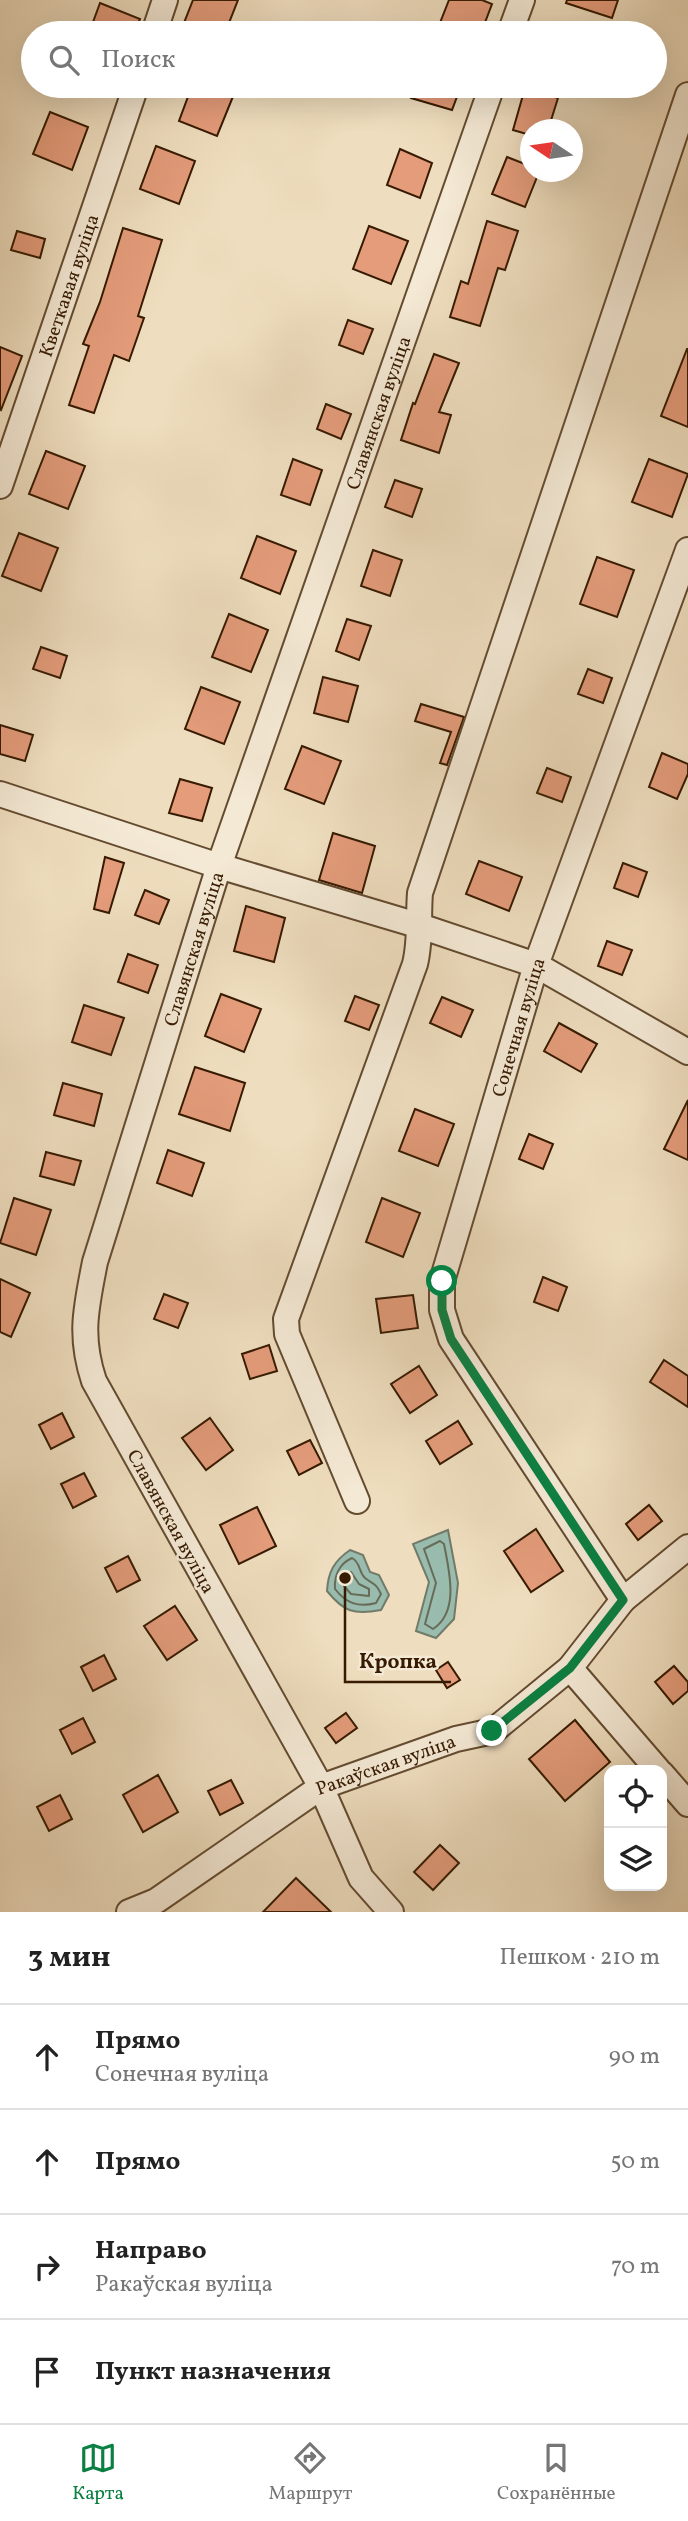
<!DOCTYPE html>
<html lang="ru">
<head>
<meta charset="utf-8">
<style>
  :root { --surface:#fff; --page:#f6f6f6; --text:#222; --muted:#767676; --line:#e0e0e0; --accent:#0b8043 }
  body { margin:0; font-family:Vollkorn,serif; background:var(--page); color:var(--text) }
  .controls { position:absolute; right:21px; bottom:21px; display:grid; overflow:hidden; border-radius:14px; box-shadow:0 7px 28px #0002 }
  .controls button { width:63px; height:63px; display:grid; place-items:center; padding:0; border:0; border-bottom:2px solid var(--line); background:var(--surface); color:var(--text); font:35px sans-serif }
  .compass { position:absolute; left:520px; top:119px; width:63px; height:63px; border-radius:50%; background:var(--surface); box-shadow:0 7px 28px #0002; rotate:283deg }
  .stop { position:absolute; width:21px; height:21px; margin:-16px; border:5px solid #0b8043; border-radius:50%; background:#fff }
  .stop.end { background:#0b8043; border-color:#fff; box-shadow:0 2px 7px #0008 }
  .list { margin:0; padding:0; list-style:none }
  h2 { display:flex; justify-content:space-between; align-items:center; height:91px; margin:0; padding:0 28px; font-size:30px }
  h2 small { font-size:23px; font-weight:400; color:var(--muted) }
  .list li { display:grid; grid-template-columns:46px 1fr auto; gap:21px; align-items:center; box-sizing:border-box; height:105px; padding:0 28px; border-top:2px solid var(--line) }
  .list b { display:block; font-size:26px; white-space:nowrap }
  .list p { margin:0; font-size:23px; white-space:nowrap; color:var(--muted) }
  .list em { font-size:23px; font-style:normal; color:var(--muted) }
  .icon { flex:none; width:38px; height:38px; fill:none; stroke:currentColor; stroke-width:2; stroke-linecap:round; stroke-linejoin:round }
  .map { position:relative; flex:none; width:688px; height:1912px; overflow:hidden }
  .search { position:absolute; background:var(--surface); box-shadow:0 7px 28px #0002; left:21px; right:21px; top:21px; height:77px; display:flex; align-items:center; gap:18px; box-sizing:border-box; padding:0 24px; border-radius:38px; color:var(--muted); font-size:26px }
  .sheet { height:511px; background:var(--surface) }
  nav { display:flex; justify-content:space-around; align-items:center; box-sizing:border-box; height:98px; border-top:2px solid var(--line); background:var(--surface); font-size:19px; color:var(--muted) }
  nav a { display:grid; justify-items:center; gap:4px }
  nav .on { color:var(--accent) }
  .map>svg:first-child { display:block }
</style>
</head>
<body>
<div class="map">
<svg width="688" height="1912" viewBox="0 0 688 1912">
  <rect width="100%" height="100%" fill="#eeddbe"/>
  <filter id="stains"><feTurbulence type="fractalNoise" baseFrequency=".00286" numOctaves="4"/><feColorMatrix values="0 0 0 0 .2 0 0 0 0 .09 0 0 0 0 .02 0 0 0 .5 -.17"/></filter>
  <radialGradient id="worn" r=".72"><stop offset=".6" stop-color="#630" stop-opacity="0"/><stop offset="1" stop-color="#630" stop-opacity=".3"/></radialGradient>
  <g fill="#99bcae" stroke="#717b69" stroke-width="2">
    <polygon points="448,1530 458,1583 454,1619 436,1638 416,1631 429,1582 413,1544"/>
    <path d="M350,1550L363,1555L370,1572L379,1575L389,1595L381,1610C354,1615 344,1612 327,1591C328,1572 334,1561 350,1550Z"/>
  </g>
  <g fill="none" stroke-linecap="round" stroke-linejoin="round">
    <g stroke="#686b58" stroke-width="2">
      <path d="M440,1541L444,1544C449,1571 460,1611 433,1629L425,1624L436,1583L424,1549Z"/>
      <path d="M352,1558C361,1563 358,1571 365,1578C374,1585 375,1582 381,1594L376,1603C358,1608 346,1603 335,1589C334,1576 339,1564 352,1558Z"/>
      <polygon points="351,1572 359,1584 369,1589 369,1596 351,1594 344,1586 344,1580"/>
    </g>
  </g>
  <g fill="#e49c7b" stroke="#361a01" stroke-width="2">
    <polygon points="193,0 238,0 225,33 195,33 182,28"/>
    <polygon points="449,0 482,0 492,4 481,33 436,33"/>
    <polygon points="567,0 618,0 612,18 566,3"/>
    <polygon points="100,3 140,19 134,33 89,33"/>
    <polygon points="192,86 214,86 234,94 217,136 179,121"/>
    <polygon points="416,86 461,86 452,110 411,98"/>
    <polygon points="525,88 558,98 548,130 530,130 530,135 513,130"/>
    <polygon points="50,112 88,127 72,170 33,154"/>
    <polygon points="156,146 195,161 179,204 140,189"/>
    <polygon points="400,149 432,163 420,198 387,185"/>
    <polygon points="507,157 530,166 530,172 539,172 525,207 492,194"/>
    <polygon points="487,221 518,231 505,270 498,268 480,326 450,317 461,281 468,284"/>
    <polygon points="369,226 408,241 391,284 353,269"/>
    <polygon points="123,228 162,240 138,316 144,318 129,361 114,355 94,413 69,405 89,346 83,344 100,302"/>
    <polygon points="17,231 45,239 40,258 11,250"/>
    <polygon points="348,320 373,329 363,354 339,345"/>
    <polygon points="0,347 22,356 1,410 0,409"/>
    <polygon points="687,349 688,349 688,427 661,416"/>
    <polygon points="434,354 459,363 439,412 451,415 439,453 401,440 413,403 415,404"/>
    <polygon points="326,404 351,414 341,439 317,429"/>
    <polygon points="46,451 85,466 68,509 29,494"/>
    <polygon points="293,459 322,470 310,505 281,495"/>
    <polygon points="649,459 688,474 672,517 632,502"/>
    <polygon points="395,480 422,489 412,517 385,507"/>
    <polygon points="19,533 58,548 41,591 2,576"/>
    <polygon points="257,536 296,551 280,594 241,578"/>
    <polygon points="373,550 402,560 390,596 361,586"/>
    <polygon points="597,557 634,570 617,617 580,604"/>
    <polygon points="229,614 268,630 251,672 212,657"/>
    <polygon points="347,619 371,626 359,660 336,651"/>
    <polygon points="41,647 67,656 60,678 33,669"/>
    <polygon points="588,669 612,678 603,703 578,694"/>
    <polygon points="323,677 358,686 348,722 314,713"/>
    <polygon points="201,687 240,702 224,744 185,729"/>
    <polygon points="421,704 464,717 447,765 440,763 451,732 415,721"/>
    <polygon points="0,725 33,735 25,761 0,754"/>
    <polygon points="302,746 341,761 324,804 285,789"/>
    <polygon points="662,753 688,764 688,774 677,799 649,787"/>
    <polygon points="547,768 571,777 562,802 537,793"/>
    <polygon points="180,779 212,788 202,821 169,813"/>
    <polygon points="333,833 375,846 362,893 319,880"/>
    <polygon points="105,857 124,863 109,913 94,909"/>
    <polygon points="479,861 522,877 509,911 466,894"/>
    <polygon points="623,863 647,872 638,897 614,888"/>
    <polygon points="145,890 169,900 159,924 135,915"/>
    <polygon points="246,906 285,918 274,962 234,951"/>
    <polygon points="607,941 632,950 622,975 598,966"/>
    <polygon points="128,954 158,965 148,993 118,982"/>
    <polygon points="221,994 261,1009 244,1052 205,1036"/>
    <polygon points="355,996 379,1005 369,1030 345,1021"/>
    <polygon points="442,997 473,1010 461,1037 430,1023"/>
    <polygon points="84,1005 124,1018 111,1055 72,1042"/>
    <polygon points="559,1023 597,1044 581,1072 544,1051"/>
    <polygon points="195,1067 245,1083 230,1131 179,1114"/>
    <polygon points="63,1083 102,1094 94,1126 54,1115"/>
    <polygon points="688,1100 688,1160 664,1149"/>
    <polygon points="415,1109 454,1124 438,1166 399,1151"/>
    <polygon points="529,1134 553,1144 543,1169 519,1159"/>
    <polygon points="168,1150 204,1163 192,1196 157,1183"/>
    <polygon points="46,1152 81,1161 74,1185 40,1176"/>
    <polygon points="14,1198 51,1210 36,1255 0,1243"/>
    <polygon points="382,1198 420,1213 403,1257 366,1242"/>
    <polygon points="543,1277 567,1287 558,1311 534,1302"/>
    <polygon points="0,1279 30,1293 11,1337 0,1332"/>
    <polygon points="164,1294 188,1303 178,1328 154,1319"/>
    <polygon points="413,1295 418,1328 381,1333 376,1299"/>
    <polygon points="269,1345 277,1371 250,1379 242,1354"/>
    <polygon points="664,1360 688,1376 688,1407 650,1382"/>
    <polygon points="419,1366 437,1395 410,1413 391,1384"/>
    <polygon points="62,1413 74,1437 51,1449 39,1425"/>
    <polygon points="210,1418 233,1450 206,1470 182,1438"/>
    <polygon points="458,1421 472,1444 440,1464 426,1441"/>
    <polygon points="310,1440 322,1463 299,1475 287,1451"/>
    <polygon points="84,1473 96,1496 73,1508 61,1484"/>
    <polygon points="649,1505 662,1521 638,1540 626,1524"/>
    <polygon points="257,1507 276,1546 239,1564 220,1525"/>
    <polygon points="536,1529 563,1571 531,1592 504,1551"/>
    <polygon points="128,1556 140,1580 117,1592 105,1568"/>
    <polygon points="175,1606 197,1640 167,1660 144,1626"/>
    <polygon points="104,1655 116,1679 93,1691 81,1667"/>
    <polygon points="448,1662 460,1680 447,1688 436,1670"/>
    <polygon points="674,1666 688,1682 688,1691 673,1704 655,1682"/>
    <polygon points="346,1713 357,1728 336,1743 325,1728"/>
    <polygon points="83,1718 95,1742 72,1754 60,1730"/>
    <polygon points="575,1720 610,1762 565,1801 529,1759"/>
    <polygon points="158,1775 178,1812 143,1832 123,1795"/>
    <polygon points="231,1780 243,1803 220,1815 208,1791"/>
    <polygon points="60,1795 72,1819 49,1831 37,1807"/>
    <polygon points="440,1845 459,1863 433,1890 414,1872"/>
    <polygon points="296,1878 331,1912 263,1912"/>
  </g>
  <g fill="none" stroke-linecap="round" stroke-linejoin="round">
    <g stroke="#644b30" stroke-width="28">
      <g id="minor">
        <polyline points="154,33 165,0"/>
        <polyline points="510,33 522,0"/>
        <path id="s1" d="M0,486L136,86"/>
        <polyline points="0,794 219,866 417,925 536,965 688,1052"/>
        <path d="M357,1501L287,1334L286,1319L415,964C421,940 418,917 420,893L688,95"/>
        <path id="s2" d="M623,1600L451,1339L442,1310V1281L536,965L688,550"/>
        <polyline points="570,1668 658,1770"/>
        <polyline points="662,1774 688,1804"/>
        <path id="s3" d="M129,1912L156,1901L321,1787L456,1739L493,1731L570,1668L623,1600L688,1547"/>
        <path id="s4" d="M391,1912L361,1878L321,1787L94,1381C79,1336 86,1308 95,1262L219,866L492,86"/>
      </g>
    </g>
    <use href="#minor" stroke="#f4e9d5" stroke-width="24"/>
  </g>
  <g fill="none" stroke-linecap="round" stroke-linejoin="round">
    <polyline stroke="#0b8043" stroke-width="9" points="442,1281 442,1310 451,1339 623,1600 570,1668 492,1731"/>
  </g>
  <g text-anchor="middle" stroke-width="5" stroke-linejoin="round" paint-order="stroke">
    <g font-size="19" fill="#361a01" stroke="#f4e9d5">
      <text dy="7" stroke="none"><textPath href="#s1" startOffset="212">Кветкавая вуліца</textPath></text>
      <text dy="7" stroke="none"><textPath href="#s4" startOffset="1626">Славянская вуліца</textPath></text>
      <text dy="7" stroke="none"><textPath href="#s4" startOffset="1059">Славянская вуліца</textPath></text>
      <text dy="7" stroke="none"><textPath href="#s2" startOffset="637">Сонечная вуліца</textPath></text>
      <text transform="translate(172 1521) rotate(61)" y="7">Славянская вуліца</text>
      <text dy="7" stroke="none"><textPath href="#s3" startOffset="298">Ракаўская вуліца</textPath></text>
    </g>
  </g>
  <path fill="none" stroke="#361a01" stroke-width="2.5" d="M345 1578L345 1682H451"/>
  <circle fill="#361a01" stroke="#f4e9d5" stroke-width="2.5" cx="345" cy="1578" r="7"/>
  <g font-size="21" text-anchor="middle" font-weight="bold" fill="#361a01" stroke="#f4e9d5" stroke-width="5" stroke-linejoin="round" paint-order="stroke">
    <text x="398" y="1668">Кропка</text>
  </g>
  <rect width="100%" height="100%" filter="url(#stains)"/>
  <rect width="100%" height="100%" fill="url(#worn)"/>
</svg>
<div class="controls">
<button><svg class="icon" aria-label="locate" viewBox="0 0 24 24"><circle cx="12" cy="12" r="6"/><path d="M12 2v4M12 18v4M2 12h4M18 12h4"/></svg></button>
<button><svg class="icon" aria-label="layers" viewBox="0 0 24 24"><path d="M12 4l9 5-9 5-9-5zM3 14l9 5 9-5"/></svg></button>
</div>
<svg class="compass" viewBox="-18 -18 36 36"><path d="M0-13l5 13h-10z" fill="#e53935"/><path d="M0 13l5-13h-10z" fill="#767676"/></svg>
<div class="stop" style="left:442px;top:1281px"></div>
<div class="stop end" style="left:492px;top:1731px"></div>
<div class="search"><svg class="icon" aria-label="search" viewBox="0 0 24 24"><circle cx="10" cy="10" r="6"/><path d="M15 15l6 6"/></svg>Поиск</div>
</div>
<section class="sheet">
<h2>3 мин<small>Пешком · 210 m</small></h2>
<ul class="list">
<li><svg class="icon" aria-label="ahead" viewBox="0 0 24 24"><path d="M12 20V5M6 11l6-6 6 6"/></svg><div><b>Прямо</b><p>Сонечная вуліца</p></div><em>90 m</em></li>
<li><svg class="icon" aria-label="ahead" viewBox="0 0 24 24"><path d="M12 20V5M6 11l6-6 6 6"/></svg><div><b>Прямо</b></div><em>50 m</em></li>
<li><svg class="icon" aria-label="right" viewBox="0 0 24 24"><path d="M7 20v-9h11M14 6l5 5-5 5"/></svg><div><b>Направо</b><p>Ракаўская вуліца</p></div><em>70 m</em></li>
<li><svg class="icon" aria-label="arrive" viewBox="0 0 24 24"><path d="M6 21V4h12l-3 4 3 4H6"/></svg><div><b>Пункт назначения</b></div></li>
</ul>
</section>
<nav>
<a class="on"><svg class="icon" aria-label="map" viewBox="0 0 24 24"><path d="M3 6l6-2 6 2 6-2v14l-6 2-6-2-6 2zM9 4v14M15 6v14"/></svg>Карта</a>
<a><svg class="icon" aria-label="directions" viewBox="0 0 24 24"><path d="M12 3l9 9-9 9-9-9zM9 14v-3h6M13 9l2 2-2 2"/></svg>Маршрут</a>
<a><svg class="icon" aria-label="saved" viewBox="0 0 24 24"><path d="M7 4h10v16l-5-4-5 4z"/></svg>Сохранённые</a>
</nav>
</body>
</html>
